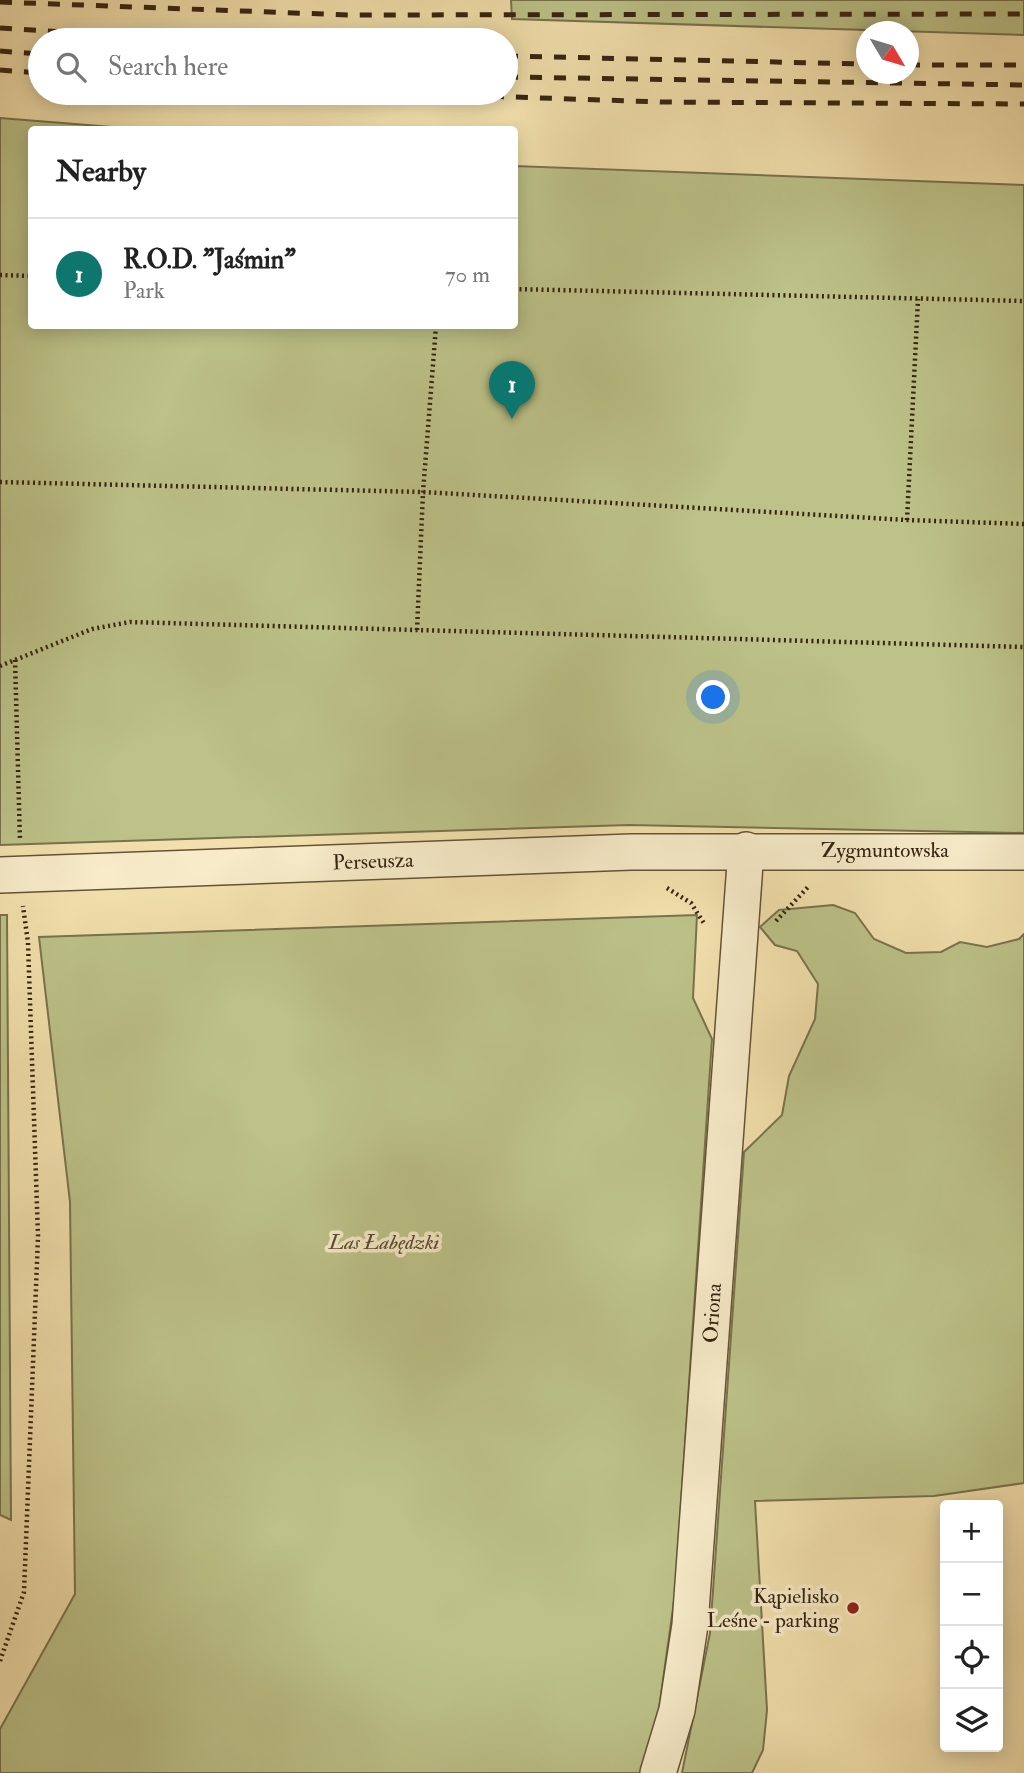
<!DOCTYPE html>
<html lang="en">
<head>
<meta charset="utf-8">
<style>
  :root { --surface:#fff; --page:#f6f6f6; --text:#222; --muted:#767676; --line:#e0e0e0; --accent:#0f766e }
  body { margin:0; font-family:"IM FELL Double Pica",serif; background:var(--page); color:var(--text) }
  .controls { position:absolute; right:21px; bottom:21px; display:grid; overflow:hidden; border-radius:7px; box-shadow:0 4px 18px #0003 }
  .controls button { width:63px; height:63px; display:grid; place-items:center; padding:0; border:0; border-bottom:2px solid var(--line); background:var(--surface); color:var(--text); font:35px sans-serif }
  .compass { position:absolute; left:856px; top:21px; width:63px; height:63px; border-radius:50%; background:var(--surface); box-shadow:0 4px 18px #0003; rotate:128deg }
  .you { position:absolute; left:714px; top:698px; width:24px; height:24px; margin:-18px; border:5px solid #fff; border-radius:50%; background:#1a73e8; box-shadow:0 0 0 10px #1a73e833 }
  .badge { display:grid; place-items:center; width:46px; height:46px; border-radius:50%; background:var(--accent); color:#fff; font-size:23px; font-weight:700 }
  .pin { position:absolute; translate:-50% -58px; filter:drop-shadow(0 2px 4px #0008) }
  .pin::after { content:''; position:absolute; top:37px; width:24px; height:21px; background:inherit; clip-path:polygon(0 0,100% 0,50% 100%) }
  .list { margin:0; padding:0; list-style:none }
  h2 { display:flex; justify-content:space-between; align-items:center; height:91px; margin:0; padding:0 28px; font-size:30px }
  h2 small { font-size:23px; font-weight:400; color:var(--muted) }
  .list li { display:grid; grid-template-columns:46px 1fr auto; gap:21px; align-items:center; box-sizing:border-box; height:112px; padding:0 28px; border-top:2px solid var(--line) }
  .list b { display:block; font-size:26px; white-space:nowrap }
  .list p { margin:0; font-size:23px; white-space:nowrap; color:var(--muted) }
  .list em { font-size:23px; font-style:normal; color:var(--muted) }
  .icon { flex:none; width:38px; height:38px; fill:none; stroke:currentColor; stroke-width:2; stroke-linecap:round; stroke-linejoin:round }
  .map { position:relative; flex:none; width:1024px; height:1773px; overflow:hidden }
  .search { position:absolute; background:var(--surface); box-shadow:0 4px 18px #0003; left:28px; top:28px; width:490px; height:77px; display:flex; align-items:center; gap:18px; box-sizing:border-box; padding:0 24px; border-radius:38px; color:var(--muted); font-size:26px }
  .panel { position:absolute; background:var(--surface); box-shadow:0 4px 18px #0003; left:28px; top:126px; width:490px; height:203px; border-radius:7px }
  .map>svg:first-child { display:block }
</style>
</head>
<body>
<div class="map">
<svg width="1024" height="1773" viewBox="0 0 1024 1773">
  <rect width="100%" height="100%" fill="#f2e0ac"/>
  <filter id="stains"><feTurbulence type="fractalNoise" baseFrequency=".00286" numOctaves="4"/><feColorMatrix values="0 0 0 0 .2 0 0 0 0 .09 0 0 0 0 .02 0 0 0 .5 -.17"/></filter>
  <radialGradient id="worn" r=".72"><stop offset=".6" stop-color="#630" stop-opacity="0"/><stop offset="1" stop-color="#630" stop-opacity=".3"/></radialGradient>
  <g fill="#bcc288" stroke="#78734c" stroke-width="2">
    <polygon points="511,0 1024,0 1024,35 512,19"/>
    <polygon points="0,118 137,129 32,130 32,326 514,326 515,166 1024,185 1024,833 629,825 0,845"/>
    <polygon points="833,905 855,913 874,939 906,953 941,952 960,942 987,947 1019,939 1024,934 1024,1483 934,1496 755,1501 767,1710 763,1750 752,1773 682,1773 710,1633 744,1152 782,1115 789,1076 815,1019 818,984 797,951 775,945 760,927 779,910"/>
    <polygon points="0,915 7,915 11,1520 0,1515"/>
    <polygon points="697,915 693,998 712,1039 675,1594 650,1773 0,1773 0,1729 75,1594 70,1202 39,937"/>
  </g>
  <g fill="none" stroke-linecap="round" stroke-linejoin="round">
    <g stroke="#645337" stroke-width="38">
      <g id="tertiary">
        <polyline points="0,875 631,852 1024,852"/>
        <polyline points="658,1773 677,1710 690,1625 746,850"/>
      </g>
    </g>
    <g stroke="#352410" stroke-width="4.5" stroke-dasharray="2 3.5" stroke-linecap="butt">
      <polyline points="0,275 32,276"/>
      <polyline points="514,289 1024,301"/>
      <polyline points="0,482 423,492 907,520 1024,524"/>
      <polyline points="907,520 918,299"/>
      <polyline points="417,630 423,492 436,326"/>
      <polyline points="15,660 20,841"/>
      <polyline points="0,666 92,629 130,622 1024,647"/>
      <polyline points="667,888 691,903 705,925"/>
      <polyline points="776,921 808,887"/>
      <polyline points="0,1661 24,1592 38,1236 28,943 23,906"/>
    </g>
    <use href="#tertiary" stroke="#f7ebc9" stroke-width="35"/>
    <g stroke="#352410" stroke-width="5" stroke-dasharray="12 12" stroke-linecap="butt">
      <polyline points="0,2 350,15 1024,14"/>
      <polyline points="0,28 192,40"/>
      <polyline points="0,51 40,54"/>
      <polyline points="506,56 866,64"/>
      <polyline points="908,65 1024,65"/>
      <polyline points="0,70 40,73"/>
      <polyline points="506,77 1024,85"/>
      <polyline points="396,93 660,102 1024,104"/>
    </g>
  </g>
  <circle fill="#8f2418" stroke="#f7ebc9" stroke-width="2.5" cx="853" cy="1608" r="7"/>
  <g text-anchor="middle" stroke-width="7" stroke-linejoin="round" paint-order="stroke">
    <g font-size="21" fill="#352410" stroke="#f7ebc9">
      <text x="885" y="857">Zygmuntowska</text>
      <text transform="translate(373 861) rotate(-2)" y="7">Perseusza</text>
      <text transform="translate(712 1313) rotate(-86)" y="7">Oriona</text>
    </g>
    <g font-size="21" font-style="italic" fill="#574c2e" stroke="#f7ebc9">
      <text x="384" y="1249">Las Łabędzki</text>
    </g>
    <g font-size="21" fill="#352410" stroke="#f7ebc9" text-anchor="end">
      <text x="839" y="1603">Kąpielisko<tspan x="839" dy="24">Leśne - parking</tspan></text>
    </g>
  </g>
  <rect width="100%" height="100%" filter="url(#stains)"/>
  <rect width="100%" height="100%" fill="url(#worn)"/>
</svg>
<div class="controls">
<button>+</button>
<button>−</button>
<button><svg class="icon" aria-label="locate" viewBox="0 0 24 24"><circle cx="12" cy="12" r="6"/><path d="M12 2v4M12 18v4M2 12h4M18 12h4"/></svg></button>
<button><svg class="icon" aria-label="layers" viewBox="0 0 24 24"><path d="M12 4l9 5-9 5-9-5zM3 14l9 5 9-5"/></svg></button>
</div>
<svg class="compass" viewBox="-18 -18 36 36"><path d="M0-13l5 13h-10z" fill="#e53935"/><path d="M0 13l5-13h-10z" fill="#767676"/></svg>
<div class="you"></div>
<div class="pin badge" style="left:512px;top:419px">1</div>
<div class="search"><svg class="icon" aria-label="search" viewBox="0 0 24 24"><circle cx="10" cy="10" r="6"/><path d="M15 15l6 6"/></svg>Search here</div>
<section class="panel">
<h2>Nearby<small></small></h2>
<ul class="list">
<li><span class="badge">1</span><div><b>R.O.D. &quot;Jaśmin&quot;</b><p>Park</p></div><em>70 m</em></li>
</ul>
</section>
</div>
</body>
</html>
